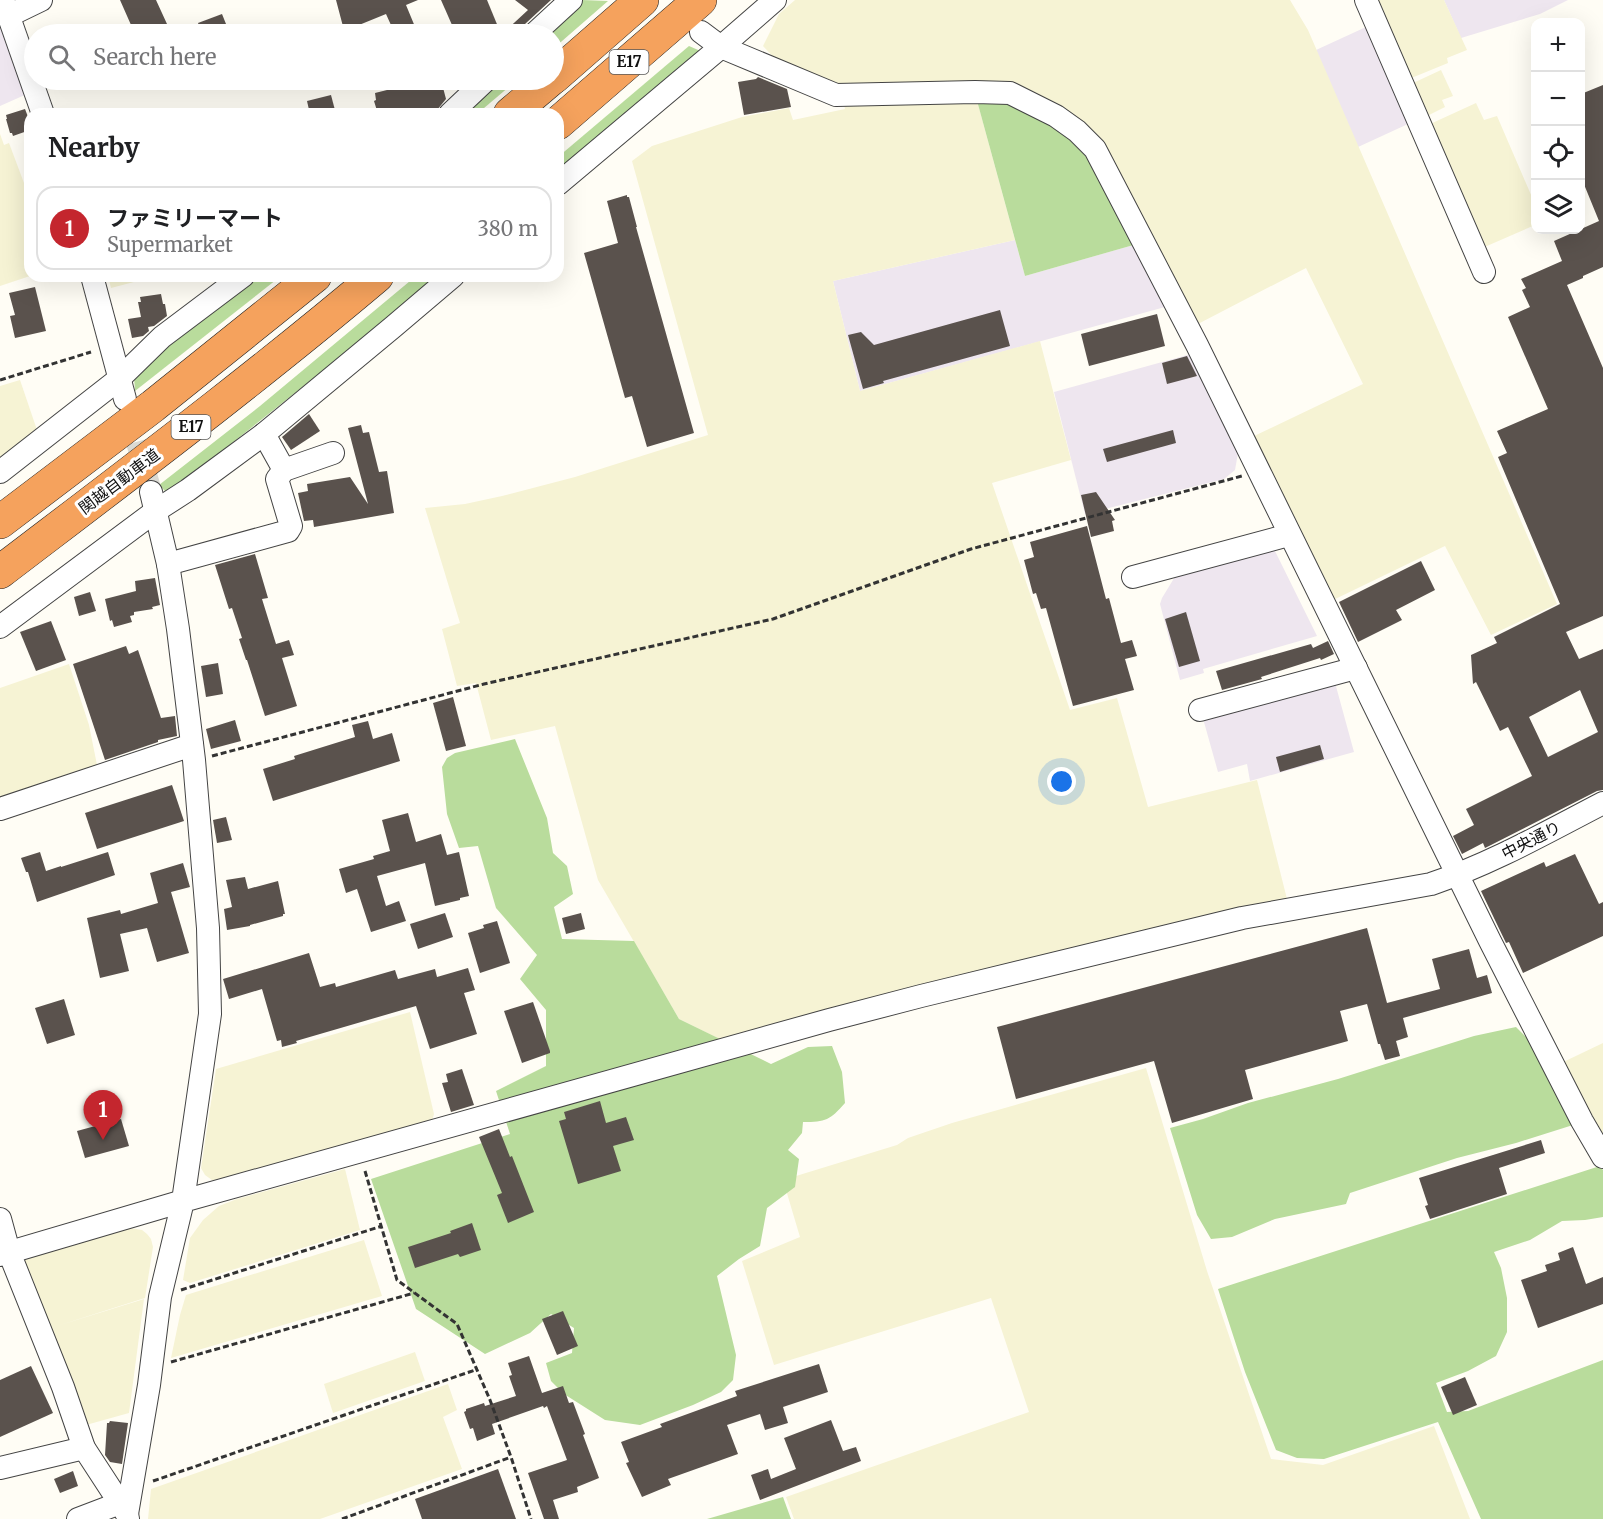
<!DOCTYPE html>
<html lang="en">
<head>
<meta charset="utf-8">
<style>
  :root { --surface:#fff; --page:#f6f6f6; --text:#202124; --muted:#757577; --line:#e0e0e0; --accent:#c4262e }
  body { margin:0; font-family:Merriweather,"Noto Sans JP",serif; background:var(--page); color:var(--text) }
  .controls { position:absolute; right:18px; top:18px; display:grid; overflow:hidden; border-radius:12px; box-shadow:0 6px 24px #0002 }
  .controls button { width:54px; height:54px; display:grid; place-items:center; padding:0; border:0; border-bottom:2px solid var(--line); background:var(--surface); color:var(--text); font:30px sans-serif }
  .you { position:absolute; left:1062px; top:782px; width:21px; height:21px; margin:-15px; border:4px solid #fff; border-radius:50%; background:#1a73e8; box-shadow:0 0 0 9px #1a73e833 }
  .badge { display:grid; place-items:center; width:39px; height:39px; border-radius:50%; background:var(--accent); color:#fff; font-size:20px; font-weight:700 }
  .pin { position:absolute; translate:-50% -50px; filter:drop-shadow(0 2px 3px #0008) }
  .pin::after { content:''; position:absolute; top:32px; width:21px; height:18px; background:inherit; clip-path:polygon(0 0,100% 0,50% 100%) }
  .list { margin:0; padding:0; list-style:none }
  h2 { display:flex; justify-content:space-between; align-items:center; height:78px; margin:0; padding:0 24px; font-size:26px }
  h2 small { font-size:20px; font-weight:400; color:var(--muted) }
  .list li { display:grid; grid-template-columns:39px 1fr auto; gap:18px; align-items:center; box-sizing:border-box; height:84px; margin:0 12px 12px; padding:0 12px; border:2px solid var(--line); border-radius:18px }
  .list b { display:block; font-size:22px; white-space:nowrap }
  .list p { margin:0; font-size:20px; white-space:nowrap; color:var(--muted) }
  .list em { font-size:20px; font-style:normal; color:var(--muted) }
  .icon { flex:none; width:33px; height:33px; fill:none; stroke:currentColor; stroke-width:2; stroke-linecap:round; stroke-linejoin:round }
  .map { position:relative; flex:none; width:1603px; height:1519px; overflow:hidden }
  .search { position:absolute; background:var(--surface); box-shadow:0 6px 24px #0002; left:24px; top:24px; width:540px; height:66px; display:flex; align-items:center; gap:15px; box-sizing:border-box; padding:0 21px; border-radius:33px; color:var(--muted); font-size:22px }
  .panel { position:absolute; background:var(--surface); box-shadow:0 6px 24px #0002; left:24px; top:108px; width:540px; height:174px; border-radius:18px }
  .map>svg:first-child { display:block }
</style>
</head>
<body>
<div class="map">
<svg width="1603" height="1519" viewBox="0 0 1603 1519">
  <rect width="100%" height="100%" fill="#fffdf5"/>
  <g fill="#eee6ef">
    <polygon points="1444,0 1568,0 1540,14 1461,38"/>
    <polygon points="0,22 27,94 0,106"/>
    <polygon points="1366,27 1408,124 1358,147 1316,50"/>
    <polygon points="1015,240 1025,276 1137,244 1165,307 860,391 833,281"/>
    <polygon points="1191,354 1238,453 1235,470 1224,479 1085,514 1054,392"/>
    <polygon points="1272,545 1317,636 1203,669 1204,673 1180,680 1160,604 1162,598 1176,575"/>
    <polygon points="1334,679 1354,752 1250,781 1247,764 1218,772 1202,715"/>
  </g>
  <g fill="#f6f3d4">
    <polygon points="795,0 1290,0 1308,30 1557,604 1491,635 1445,546 1329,602 1252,437 1363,384 1306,268 1196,325 1049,104 837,89 782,66 763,46 779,14"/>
    <polygon points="1375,0 1444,0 1467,50 1447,58 1448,63 1409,79"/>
    <polygon points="1441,70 1453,96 1442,100 1445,107 1425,117 1411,84"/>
    <polygon points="976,97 1015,240 833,281 860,391 1040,341 1071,460 992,483 1070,710 1117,698 1148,807 1257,780 1287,899 725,1042 679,1019 598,880 555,726 491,740 476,683 457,686 442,629 460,623 425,508 465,504 502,496 575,477 708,435 632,161 652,146 742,117 789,108 793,120 845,109 843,99"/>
    <polygon points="1476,103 1484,120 1497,116 1535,204 1535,225 1480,249 1428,125"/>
    <polygon points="0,134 4,145 9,143 24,183 30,181 30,276 0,286"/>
    <polygon points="108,276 153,276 153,277 111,288"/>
    <polygon points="20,380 37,430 0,458 0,386"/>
    <polygon points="69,664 89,725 98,770 0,803 0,688"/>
    <polygon points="410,1012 434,1114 432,1121 229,1179 212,1180 205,1175 201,1168 216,1069"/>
    <polygon points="1603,1043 1603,1147 1557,1065"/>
    <polygon points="1146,1068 1207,1271 1271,1459 1323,1465 1434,1426 1470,1519 794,1519 786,1497 1029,1412 991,1298 774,1365 742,1261 800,1237 783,1180 897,1145 908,1138 952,1123"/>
    <polygon points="345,1169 360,1230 190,1283 183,1280 190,1238 203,1220 219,1206 237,1199"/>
    <polygon points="130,1228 142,1230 147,1234 151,1239 153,1247 145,1298 57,1326 144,1299 129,1413 86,1425 20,1263 28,1256"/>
    <polygon points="364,1240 382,1296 171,1358 180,1315 186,1295"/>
    <polygon points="415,1352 425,1381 333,1413 324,1384"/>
    <polygon points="448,1384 457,1410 443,1417 462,1469 320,1519 148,1519 151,1489"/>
  </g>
  <g fill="#b9dc9c">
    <polygon points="582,0 608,1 554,48 554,34 545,34"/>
    <polygon points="689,46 705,53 558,175 558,157"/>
    <polygon points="497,80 517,80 477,114 459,114"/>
    <polygon points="976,97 1012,102 1057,124 1092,160 1137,244 1025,276"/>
    <polygon points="254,276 281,276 135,391 134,376 143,364"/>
    <polygon points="416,276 439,276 393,315 168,494 159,485 260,406"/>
    <path d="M515,739L547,818L553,853L567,866L573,894L554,907L562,939L634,941L679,1019L771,1064L808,1047L832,1046L842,1072L845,1103C830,1120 826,1122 803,1122L802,1133L788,1150L799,1159L795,1187L767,1208L760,1246L739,1259L717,1276L736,1355L733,1380L721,1392L693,1405L640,1425L605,1420L564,1394L551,1381L546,1363L572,1353L574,1328L551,1314L530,1333L485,1354L416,1309L371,1179L510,1134L496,1091L546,1066V1010L520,979L537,955L496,908L478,846L459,848L447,814L442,767L447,758L455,753Z"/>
    <polygon points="1516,1027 1535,1046 1573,1125 1516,1143 1457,1158 1350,1193 1346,1204 1275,1219 1232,1237 1211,1239 1197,1215 1170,1128 1203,1119 1248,1103 1338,1079 1474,1036"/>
    <polygon points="1600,1166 1603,1170 1603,1217 1585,1220 1562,1221 1530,1240 1494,1252 1501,1268 1507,1298 1507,1332 1496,1356 1468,1371 1436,1383 1447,1412 1468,1411 1603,1360 1603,1519 1481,1519 1438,1422 1324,1459 1297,1458 1276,1450 1245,1372 1218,1289"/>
    <polygon points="783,1497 791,1519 707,1519"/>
  </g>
  <g fill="#5a524d" fill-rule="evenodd">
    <polygon points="120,0 156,0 167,24 156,29 158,34 135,34"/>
    <polygon points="336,0 418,0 406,5 418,34 395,34 386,14 359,25 363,34 345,34"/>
    <polygon points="441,0 487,0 501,34 456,34"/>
    <polygon points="515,0 551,0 525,24 521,29 521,34 502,34 528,10"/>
    <polygon points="222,14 230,34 202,34 198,23"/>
    <polygon points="758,77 787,89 791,107 744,115 738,82 756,79"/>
    <polygon points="408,80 441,80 446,99 437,110 434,111 435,114 378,114 374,101 376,100 375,93 387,90 386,85"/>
    <path d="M1603,85V267L1583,276V278L1567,285L1603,368V616L1566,632L1579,659L1603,649V790L1597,791L1491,845L1485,848L1483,843L1462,854L1453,836L1474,825L1466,809L1532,776L1508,727L1500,731L1476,682L1473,684L1471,655L1497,643L1494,637L1560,604L1498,457L1507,453L1497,431L1548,409L1508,317L1530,307L1522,290L1526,288L1521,279L1562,261L1554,241L1599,221L1581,177V94ZM1580,690L1598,732L1548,757L1529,717Z"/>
    <polygon points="331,95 336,114 310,114 307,101"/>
    <polygon points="25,109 30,122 30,130 13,136 12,133 10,133 6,119 7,119 6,115"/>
    <polygon points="627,195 627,197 629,197 637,227 636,227 694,433 647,447 632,396 625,398 584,253 618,243 607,201"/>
    <polygon points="35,287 46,331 15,338 10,316 15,315 9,293"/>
    <polygon points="161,294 163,304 165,304 167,316 154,326 148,327 149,331 143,336 132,338 128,319 141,317 138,302 141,302 140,297"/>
    <polygon points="1000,310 1010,346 883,381 884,383 863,389 848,335 861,332 874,345"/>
    <polygon points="1157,314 1165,346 1089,366 1081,334"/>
    <polygon points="1187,356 1197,376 1167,384 1162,363"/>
    <polygon points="309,414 320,431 291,450 282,437"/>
    <polygon points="361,425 363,433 369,432 379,472 387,471 394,513 314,527 313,520 304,521 298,493 308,491 307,484 350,477 368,504 348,428"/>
    <polygon points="1173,430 1176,443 1107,462 1103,449"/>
    <polygon points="1096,492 1115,520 1112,521 1114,531 1091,537 1081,495"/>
    <polygon points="1087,526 1106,599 1109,598 1121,643 1132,640 1137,656 1125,659 1134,690 1073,706 1046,608 1041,609 1036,593 1033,594 1024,560 1034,557 1030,542"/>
    <polygon points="255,554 268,598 262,599 276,644 289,640 294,655 282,658 297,706 265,716 247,660 246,660 239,639 242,638 232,608 229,609 215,565"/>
    <polygon points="1421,561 1435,590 1396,610 1402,620 1358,642 1339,602"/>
    <polygon points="155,578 160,605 152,607 153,609 134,612 134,615 130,616 132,622 114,627 112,620 110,621 105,599 136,591 135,581"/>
    <polygon points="90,592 96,611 79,616 74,597"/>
    <polygon points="1186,612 1200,661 1179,667 1165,619"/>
    <polygon points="51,621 66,660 36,671 20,632"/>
    <polygon points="1328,641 1334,654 1321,660 1320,658 1261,677 1262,679 1222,690 1216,671 1311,644 1313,648"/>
    <polygon points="126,646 129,654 138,650 161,718 175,716 177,736 158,740 158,742 105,760 73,664"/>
    <polygon points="218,663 223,694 206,697 201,666"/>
    <polygon points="453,697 466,746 446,751 433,703"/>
    <polygon points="235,720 241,741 211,749 206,729"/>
    <polygon points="368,721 373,739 392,733 400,761 273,801 263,769 295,759 294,756 355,737 352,725"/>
    <polygon points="1320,745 1324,759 1280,772 1276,757"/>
    <polygon points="172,785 184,821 97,849 85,813"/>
    <polygon points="408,813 416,842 441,834 447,855 459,852 469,896 460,898 460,900 435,906 425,863 377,876 386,906 399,901 406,921 371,932 357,889 346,893 339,869 374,859 373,856 390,851 382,820"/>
    <polygon points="226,817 232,840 217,843 213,820"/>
    <polygon points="40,852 46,871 61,866 61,867 108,852 115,875 37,902 28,872 26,872 21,858"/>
    <polygon points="1575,854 1599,904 1603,902 1603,936 1523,973 1509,942 1506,943 1481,891 1544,862 1546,867"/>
    <polygon points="183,863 190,887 171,892 189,953 157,962 147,928 120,934 129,971 100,978 87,918 120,910 121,914 158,903 150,873"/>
    <polygon points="245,877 248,889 278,881 285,914 283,914 283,916 250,925 250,926 227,930 224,909 232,907 226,880"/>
    <polygon points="445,913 453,937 418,949 410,924"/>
    <polygon points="581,913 585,929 566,934 562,918"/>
    <polygon points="497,921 510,963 480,973 468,933 484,928 483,925"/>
    <polygon points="1367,928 1387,1003 1440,989 1432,959 1469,949 1477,978 1487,975 1492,993 1403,1018 1408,1037 1396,1041 1400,1056 1385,1060 1380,1044 1378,1044 1367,1004 1340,1011 1348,1041 1245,1070 1253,1099 1172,1123 1154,1061 1016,1099 997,1027"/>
    <polygon points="309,953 320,987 335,983 336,987 395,970 398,979 435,969 437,977 468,968 475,990 464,993 477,1034 430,1049 416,1006 296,1041 297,1043 282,1047 281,1040 277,1041 262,989 229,999 223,979"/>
    <polygon points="64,999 75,1035 47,1044 35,1008"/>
    <polygon points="533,1002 550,1051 550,1053 522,1063 504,1011"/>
    <polygon points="462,1069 474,1105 451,1112 442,1083 448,1082 446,1074"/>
    <polygon points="600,1101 606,1123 626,1117 634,1140 613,1146 621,1171 578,1184 559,1121 566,1119 564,1112"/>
    <polygon points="121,1119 129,1146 85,1158 77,1131"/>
    <polygon points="499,1129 510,1157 512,1156 534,1212 508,1223 497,1195 502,1193 479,1137"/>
    <polygon points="1541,1140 1545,1153 1499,1168 1507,1194 1430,1219 1425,1206 1428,1205 1419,1178"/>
    <polygon points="472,1223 481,1250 460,1257 458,1254 415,1268 408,1247 451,1233 450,1231"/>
    <polygon points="1573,1247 1586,1284 1603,1277 1603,1304 1538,1328 1521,1280 1547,1271 1545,1265 1560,1260 1558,1253"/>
    <polygon points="563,1311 578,1346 557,1355 542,1319"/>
    <polygon points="529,1356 542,1393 563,1386 569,1403 573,1402 585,1434 583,1435 599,1478 577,1487 578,1492 553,1500 559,1519 544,1519 528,1473 567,1460 547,1406 544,1408 543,1406 492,1424 495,1434 477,1441 473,1428 470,1429 464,1412 466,1411 466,1409 484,1403 485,1406 516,1396 509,1376 512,1375 508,1363"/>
    <polygon points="819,1364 828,1392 783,1407 788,1423 765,1430 760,1414 727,1425 738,1454 668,1479 671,1485 642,1497 626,1463 629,1462 621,1442 662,1427 660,1424 737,1396 735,1391"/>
    <polygon points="31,1366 53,1413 0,1437 0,1380"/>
    <polygon points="1465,1377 1477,1405 1453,1415 1441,1387"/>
    <polygon points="831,1420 843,1451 856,1447 861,1461 760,1500 751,1475 768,1469 771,1479 796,1469 784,1438"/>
    <polygon points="110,1421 128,1423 122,1464 110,1462 105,1455 107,1423 109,1423"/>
    <polygon points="498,1469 516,1519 422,1519 415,1499"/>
    <polygon points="73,1471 78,1486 60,1493 54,1479"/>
  </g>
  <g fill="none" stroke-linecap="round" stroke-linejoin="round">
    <polyline stroke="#dbdad3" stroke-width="22" stroke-dasharray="22 11" stroke-linecap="butt" points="128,410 151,492"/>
    <g stroke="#444" stroke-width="24">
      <g id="minor">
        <polyline points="3,0 43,114"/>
        <polyline points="1366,0 1484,272"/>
        <polyline points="8,16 41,0"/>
        <polyline points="701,32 721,47 836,95 975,92 1010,93 1056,116 1077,131 1095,149 1197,345 1490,941 1582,1121 1603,1157"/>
        <polyline points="534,34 571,0"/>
        <polyline points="450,114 486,80"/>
        <polyline points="558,184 721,47 775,0"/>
        <polyline points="92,276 125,399"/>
        <polyline points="264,434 284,470"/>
        <polyline points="0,472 119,379 162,337 243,276"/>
        <polyline points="168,564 288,531 291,526 277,479 284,470 333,453"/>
        <polyline points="1133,577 1289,535"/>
        <polyline points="0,627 157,510 188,490 264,434 393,327 453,276"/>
        <polyline points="1200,710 1356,668"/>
        <polyline points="0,809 192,745"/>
        <polyline points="0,1219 9,1252 63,1387 84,1448 127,1514 128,1519"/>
        <polyline points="0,1255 183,1201 210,1014 208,928 194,760 178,629 168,564 151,492"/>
        <polyline points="0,1468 84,1448"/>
        <path d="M127,1514L149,1385L160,1297L183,1201L829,1020L921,996L1242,918L1431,884C1491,864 1547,832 1603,803"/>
        <polyline points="78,1519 120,1503"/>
      </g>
    </g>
    <g stroke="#222" stroke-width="34">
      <g id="highway">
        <polyline points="554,77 642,0"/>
        <polyline points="510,114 550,80"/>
        <polyline points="558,123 700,0"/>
        <polyline points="0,522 153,406 315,276"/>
        <path d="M0,572C127,475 255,379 377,276"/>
      </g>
    </g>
    <g stroke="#333" stroke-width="3" stroke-dasharray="6 3" stroke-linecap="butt">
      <polyline points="0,380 91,352"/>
      <polyline points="212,756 484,684 773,619 971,549 1242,476"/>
      <polyline points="365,1171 397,1280 457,1324 490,1400 511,1457 531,1519"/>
      <polyline points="181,1290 382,1226"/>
      <polyline points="171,1362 414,1293"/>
      <polyline points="153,1481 478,1369"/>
      <polyline points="342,1519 511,1457"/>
    </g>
    <use href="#minor" stroke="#fff" stroke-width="22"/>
    <use href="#highway" stroke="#f5a25d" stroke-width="33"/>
  </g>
  <g text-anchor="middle" stroke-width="6" stroke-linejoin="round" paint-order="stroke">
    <g fill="#fff" stroke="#585858" stroke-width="1.5">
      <rect x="609.5" y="50" width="39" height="24" rx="4.5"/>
      <rect x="171.5" y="415" width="39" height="24" rx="4.5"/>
    </g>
    <g font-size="15" font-weight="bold" fill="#111">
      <text x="629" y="67">E17</text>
      <text x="191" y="432">E17</text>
    </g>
    <g font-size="16" fill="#111" stroke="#fff">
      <text transform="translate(119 481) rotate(-37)" y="6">関越自動車道</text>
      <text transform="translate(1531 840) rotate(-27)" y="6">中央通り</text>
    </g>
  </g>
</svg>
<div class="controls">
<button>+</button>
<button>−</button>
<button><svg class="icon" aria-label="locate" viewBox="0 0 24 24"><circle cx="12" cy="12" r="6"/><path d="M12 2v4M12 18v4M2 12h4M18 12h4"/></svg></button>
<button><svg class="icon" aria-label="layers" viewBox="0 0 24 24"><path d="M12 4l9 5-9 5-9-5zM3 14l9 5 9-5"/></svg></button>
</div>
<div class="you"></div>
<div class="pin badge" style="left:103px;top:1140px">1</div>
<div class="search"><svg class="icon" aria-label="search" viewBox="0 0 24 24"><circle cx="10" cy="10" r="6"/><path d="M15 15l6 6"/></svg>Search here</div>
<section class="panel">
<h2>Nearby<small></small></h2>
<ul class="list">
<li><span class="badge">1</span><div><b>ファミリーマート</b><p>Supermarket</p></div><em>380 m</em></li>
</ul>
</section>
</div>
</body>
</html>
